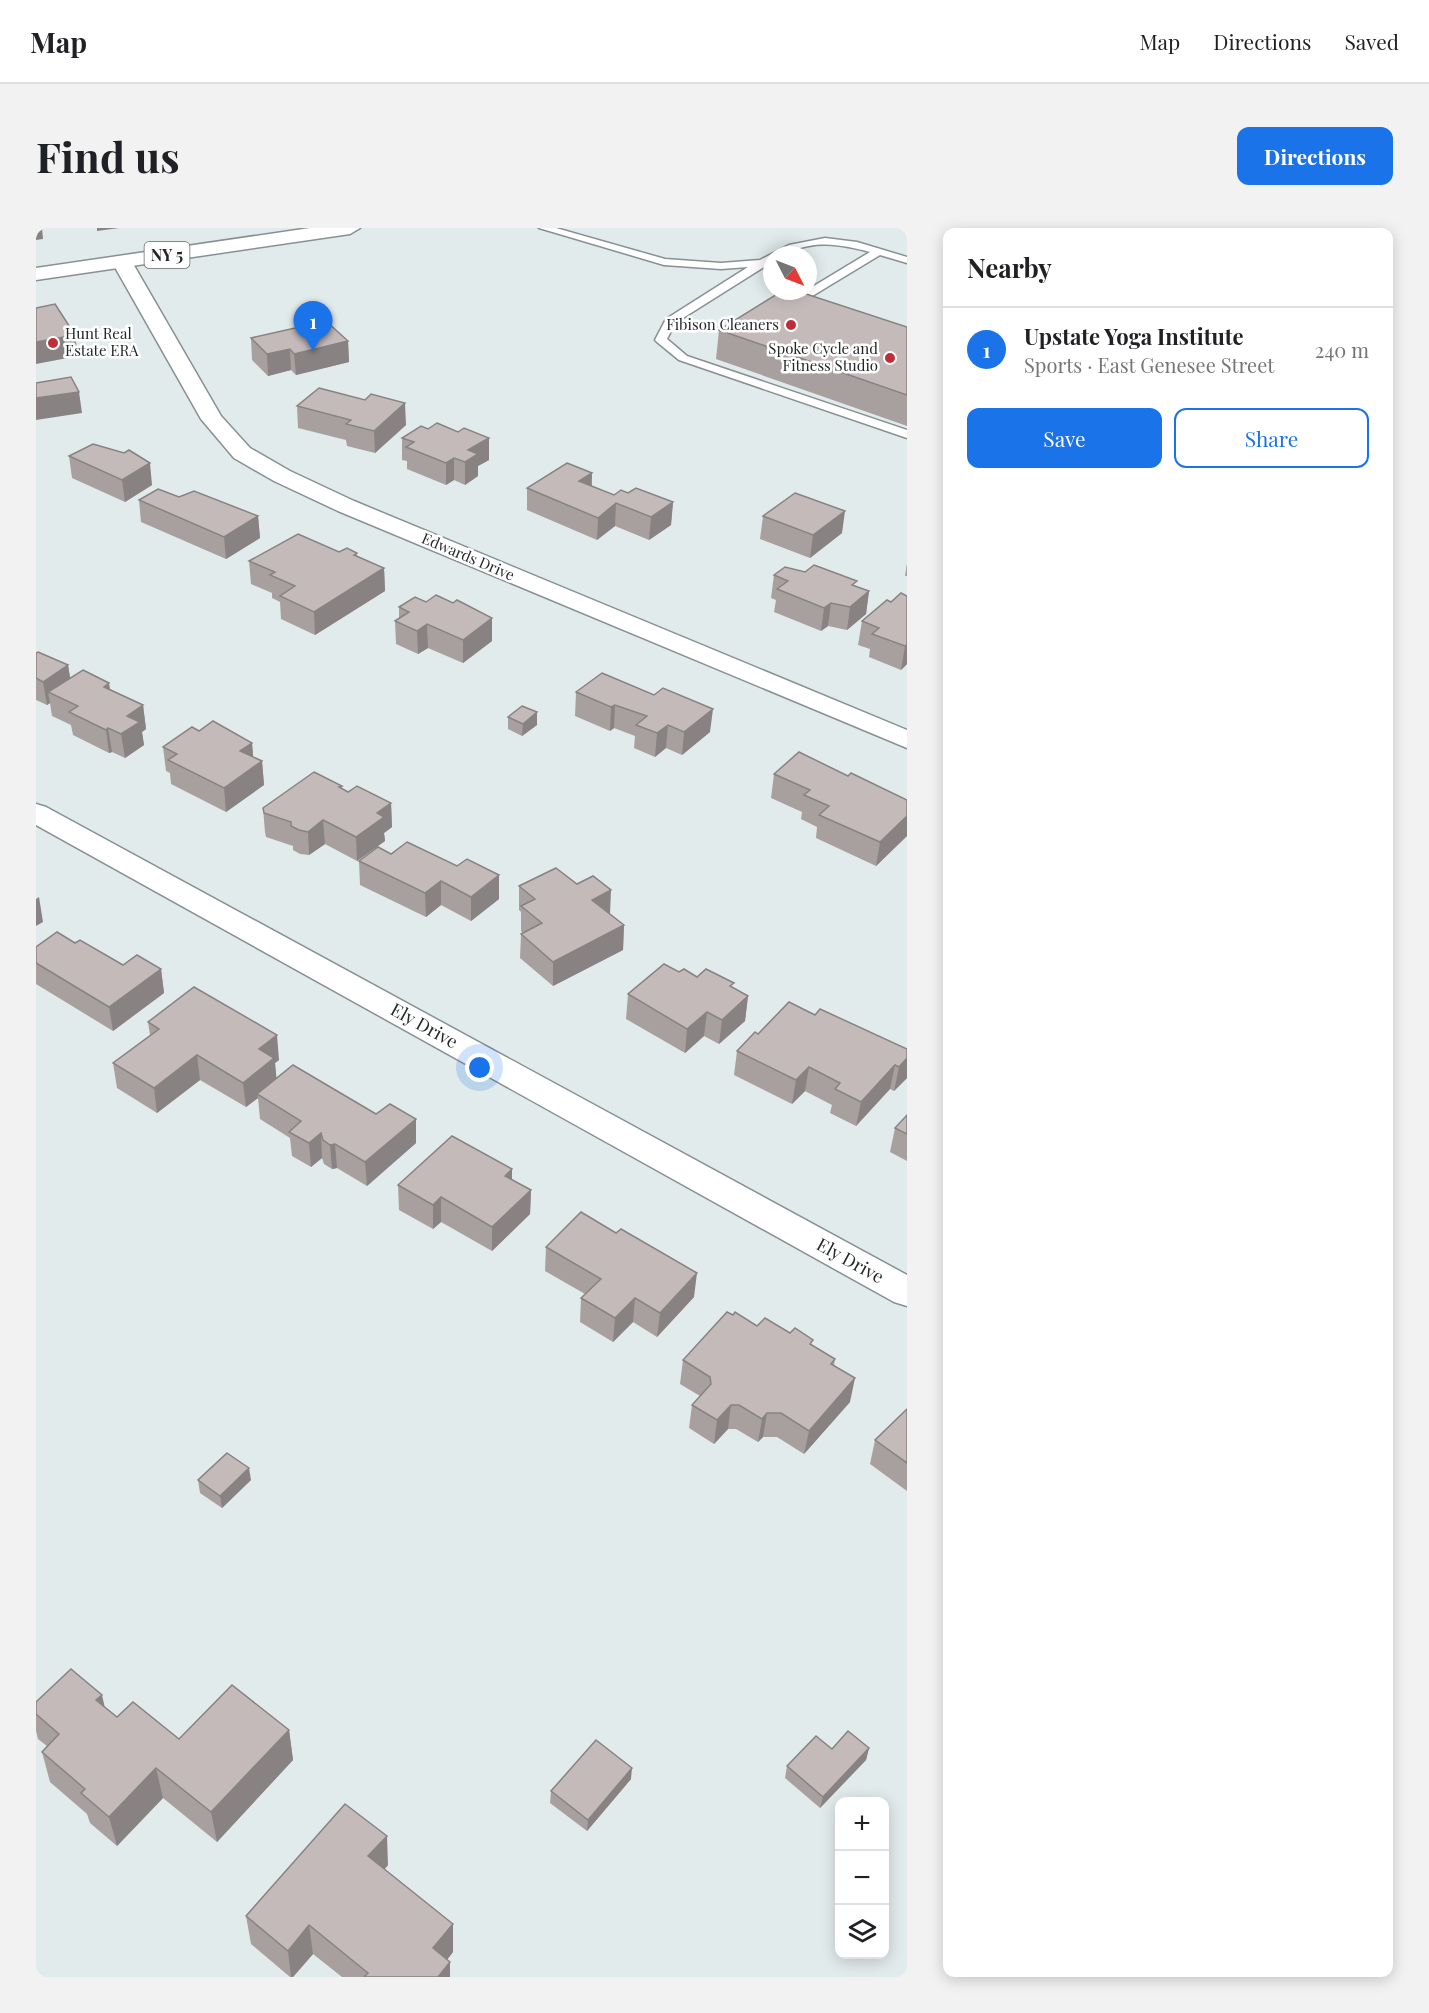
<!DOCTYPE html>
<html lang="en">
<head>
<meta charset="utf-8">
<style>
  :root { --surface:#fff; --page:#f2f2f2; --text:#202124; --muted:#757577; --line:#e0e0e0; --accent:#1a73e8 }
  body { margin:0; font-family:"Playfair Display",serif; background:var(--page); color:var(--text) }
  .controls { position:absolute; right:18px; bottom:18px; display:grid; overflow:hidden; border-radius:12px; box-shadow:0 3px 15px #0003 }
  .controls button { width:54px; height:54px; display:grid; place-items:center; padding:0; border:0; border-bottom:2px solid var(--line); background:var(--surface); color:var(--text); font:30px sans-serif }
  .compass { position:absolute; left:727px; top:18px; width:54px; height:54px; border-radius:50%; background:var(--surface); box-shadow:0 3px 15px #0003; rotate:132deg }
  .you { position:absolute; left:444px; top:840px; width:21px; height:21px; margin:-15px; border:4px solid #fff; border-radius:50%; background:#1a73e8; box-shadow:0 0 0 9px #1a73e833 }
  .badge { display:grid; place-items:center; width:39px; height:39px; border-radius:50%; background:var(--accent); color:#fff; font-size:20px; font-weight:700 }
  .pin { position:absolute; translate:-50% -50px; filter:drop-shadow(0 2px 3px #0008) }
  .pin::after { content:''; position:absolute; top:32px; width:21px; height:18px; background:inherit; clip-path:polygon(0 0,100% 0,50% 100%) }
  .list { margin:0; padding:0; list-style:none }
  h2 { display:flex; justify-content:space-between; align-items:center; height:78px; margin:0; padding:0 24px; font-size:26px }
  h2 small { font-size:20px; font-weight:400; color:var(--muted) }
  .list li { display:grid; grid-template-columns:39px 1fr auto; gap:18px; align-items:center; box-sizing:border-box; height:84px; padding:0 24px; border-top:2px solid var(--line) }
  .list b { display:block; font-size:22px; white-space:nowrap }
  .list p { margin:0; font-size:20px; white-space:nowrap; color:var(--muted) }
  .list em { font-size:20px; font-style:normal; color:var(--muted) }
  .actions { display:flex; gap:12px; padding:18px 24px }
  .actions a { flex:1; padding:14px 0; border:2px solid var(--accent); border-radius:12px; text-align:center; font-size:21px; color:var(--accent) }
  .actions .main { background:var(--accent); color:#fff }
  .icon { flex:none; width:33px; height:33px; fill:none; stroke:currentColor; stroke-width:2; stroke-linecap:round; stroke-linejoin:round }
  .map { position:relative; flex:none; width:871px; height:1749px; overflow:hidden; border-radius:12px }
  header { display:flex; align-items:center; gap:36px; box-sizing:border-box; height:84px; padding:0 30px; background:var(--surface); border-bottom:2px solid var(--line) }
  header strong { font-size:28px }
  nav { display:flex; gap:33px; margin-inline-start:auto; font-size:21px }
  .intro { display:flex; align-items:center; justify-content:space-between; box-sizing:border-box; height:144px; padding:0 36px }
  h1 { margin:0; font-size:42px }
  .button { padding:15px 27px; border-radius:12px; background:var(--accent); color:#fff; font-size:21px; font-weight:700 }
  main { display:flex; gap:36px; padding:0 36px }
  aside { flex:1; background:var(--surface); border-radius:12px; box-shadow:0 3px 15px #0003 }
  .map>svg:first-child { display:block }
</style>
</head>
<body>
<header>
<strong>Map</strong>
<nav><a>Map</a><a>Directions</a><a>Saved</a></nav>
</header>
<div class="intro"><h1>Find us</h1><a class="button">Directions</a></div>
<main>
<div class="map">
<svg width="871" height="1749" viewBox="0 0 871 1749">
  <rect width="100%" height="100%" fill="#e2ebec"/>
  <g fill="none" stroke-linecap="round" stroke-linejoin="round">
    <g stroke="#889092" stroke-width="3">
      <path id="service" d="M503,0H520L629,31L685,35L724,32L753,17L789,10L821,14L871,29V35L844,27L768,73L774,80L768,83L758,80V70L834,24C814,19 793,14 773,18C759,20 750,27 736,27V34L639,95L631,111L651,128L871,202V210L643,132L621,114L619,112L630,91L712,39L685,41L628,37Z"/>
    </g>
    <g stroke="#889092" stroke-width="3">
      <g id="minor">
        <polygon points="86,28 93,30 96,34 185,188 214,220 254,243 318,273 871,502 871,520 302,283 238,253 198,230 165,191 76,34 79,30"/>
        <polygon points="0,576 10,579 871,1047 871,1078 858,1074 0,597"/>
      </g>
    </g>
    <g stroke="#889092" stroke-width="3">
      <polygon id="trunk" points="274,0 324,0 314,6 0,52 0,40"/>
    </g>
    <use href="#service" fill="#fff" fill-rule="evenodd"/>
    <use href="#minor" fill="#fff" fill-rule="evenodd"/>
    <use href="#trunk" fill="#fff" fill-rule="evenodd"/>
  </g>
  <g fill="#a8a09f">
    <polygon points="871,99 871,198 680,131 683,102"/>
    <polygon points="215,110 312,113 313,134 260,147 255,142 232,148 216,132"/>
    <polygon points="261,178 370,197 339,225 311,218 310,212 262,200"/>
    <polygon points="392,201 422,204 453,210 453,232 442,238 442,248 429,257 418,252 410,257 371,241 371,233 366,232 366,210"/>
    <polygon points="33,228 116,257 89,274 36,250"/>
    <polygon points="556,245 556,258 578,267 592,265 637,274 635,297 613,312 579,298 561,312 491,282 491,260"/>
    <polygon points="103,272 222,288 224,310 190,331 105,294"/>
    <polygon points="727,288 806,305 774,330 724,311"/>
    <polygon points="303,324 321,325 321,328 348,340 349,363 279,407 245,391 244,374 236,370 236,365 215,356 213,333"/>
    <polygon points="871,335 871,348 869,348"/>
    <polygon points="738,347 820,358 833,363 830,386 811,402 792,398 785,403 738,384 740,372 735,370"/>
    <polygon points="871,368 871,436 865,442 833,429 834,421 822,417 826,393 855,374"/>
    <polygon points="363,379 456,413 427,435 392,420 382,426 360,416 359,393 363,390"/>
    <polygon points="0,425 32,437 34,450 74,461 107,477 110,501 106,504 108,517 89,530 76,524 73,525 37,507 35,497 16,488 14,475 11,477 0,472"/>
    <polygon points="540,464 674,504 646,527 630,520 619,529 598,520 599,508 578,500 574,503 539,488"/>
    <polygon points="501,484 501,497 486,508 472,501 472,489"/>
    <polygon points="163,503 216,515 217,529 226,533 228,557 190,584 135,556 134,545 130,543 127,519"/>
    <polygon points="738,546 812,548 871,572 871,608 840,638 780,610 781,599 765,591 766,584 735,570"/>
    <polygon points="306,558 306,561 312,564 355,575 356,599 348,605 349,613 321,633 289,616 273,627 264,626 257,622 257,618 230,609 229,604 227,580"/>
    <polygon points="355,626 421,638 463,647 463,671 435,693 405,677 390,689 324,657 323,633"/>
    <polygon points="483,658 574,686 588,697 587,722 517,758 484,730 485,706 487,705 485,703 485,684 483,682"/>
    <polygon points="39,715 87,737 125,741 128,765 77,803 0,756 0,719"/>
    <polygon points="661,749 698,760 712,768 709,793 683,816 668,808 649,825 590,791 592,766"/>
    <polygon points="779,787 871,821 871,850 858,863 854,861 820,898 794,885 796,877 769,863 756,876 698,847 701,823 722,806"/>
    <polygon points="112,794 243,832 239,835 240,851 380,915 331,958 301,940 296,941 288,936 286,930 275,939 256,928 254,910 224,891 222,870 210,879 164,852 121,885 81,860 77,835 114,807"/>
    <polygon points="871,887 871,933 854,924 859,900"/>
    <polygon points="476,941 476,951 495,962 494,986 456,1023 405,994 397,1001 363,982 362,957"/>
    <polygon points="510,1019 658,1069 621,1109 597,1094 577,1114 544,1094 545,1070 549,1066 509,1043"/>
    <polygon points="697,1087 721,1098 776,1117 799,1131 798,1138 814,1174 768,1226 741,1209 727,1209 722,1214 700,1201 692,1201 678,1216 653,1200 656,1177 664,1168 644,1156 647,1132"/>
    <polygon points="871,1181 871,1263 834,1236 839,1212"/>
    <polygon points="162,1252 215,1252 186,1280 164,1265"/>
    <polygon points="0,1474 69,1479 81,1489 143,1511 253,1502 257,1532 181,1614 127,1570 81,1618 54,1595 51,1586 14,1554 6,1524 11,1518 2,1511 0,1503"/>
    <polygon points="833,1520 830,1532 784,1580 749,1550 751,1538 796,1521"/>
    <polygon points="595,1551 551,1603 514,1575 515,1563"/>
    <polygon points="352,1637 349,1641 417,1724 411,1732 414,1749 306,1749 277,1726 257,1749 254,1749 215,1716 210,1688"/>
  </g>
  <g fill="#888282">
    <polygon points="0,0 6,0 7,11 0,12"/>
    <polygon points="61,0 83,0 61,3"/>
    <polygon points="39,107 42,128 0,136 0,114"/>
    <polygon points="312,113 313,134 260,147 258,126"/>
    <polygon points="254,121 255,142 232,148 231,126"/>
    <polygon points="43,164 46,185 0,192 0,170"/>
    <polygon points="369,175 370,197 339,225 338,203"/>
    <polygon points="453,210 453,232 442,238 442,248 429,257 429,234 432,222"/>
    <polygon points="418,230 418,252 410,257 410,235"/>
    <polygon points="114,235 116,257 89,274 86,252"/>
    <polygon points="556,245 555,267 543,253"/>
    <polygon points="637,274 635,297 613,312 615,289"/>
    <polygon points="580,275 579,298 561,312 562,290"/>
    <polygon points="809,283 806,305 774,330 777,307"/>
    <polygon points="222,288 224,310 190,331 188,309"/>
    <polygon points="348,340 349,363 279,407 278,384"/>
    <polygon points="833,363 830,386 811,402 814,379"/>
    <polygon points="795,375 792,398 785,403 788,380"/>
    <polygon points="456,390 456,413 427,435 427,412"/>
    <polygon points="391,396 392,420 382,426 381,403"/>
    <polygon points="871,417 871,436 865,442 869,418"/>
    <polygon points="32,437 36,461 12,464 14,475 11,477 7,454"/>
    <polygon points="73,455 77,479 68,459"/>
    <polygon points="107,477 110,501 106,504 108,517 89,530 85,506 91,488"/>
    <polygon points="579,477 578,500 574,503 575,479"/>
    <polygon points="677,481 674,504 646,527 648,504"/>
    <polygon points="501,484 501,497 486,508 487,496"/>
    <polygon points="632,497 630,520 619,529 621,505"/>
    <polygon points="72,500 76,524 73,525 70,502"/>
    <polygon points="216,515 218,539 204,523"/>
    <polygon points="226,533 228,557 190,584 188,560"/>
    <polygon points="355,575 356,599 348,605 349,613 321,633 320,609 341,585"/>
    <polygon points="871,588 871,608 840,638 844,614"/>
    <polygon points="287,592 289,616 273,627 272,604"/>
    <polygon points="463,647 463,671 435,693 435,669"/>
    <polygon points="405,653 405,677 390,689 389,665"/>
    <polygon points="575,662 574,686 556,672"/>
    <polygon points="3,669 7,694 0,698 0,671"/>
    <polygon points="588,697 587,722 517,758 517,734"/>
    <polygon points="125,741 128,765 77,803 73,779"/>
    <polygon points="712,768 709,793 683,816 686,792"/>
    <polygon points="671,784 668,808 649,825 651,801"/>
    <polygon points="241,807 243,832 239,835 241,855 221,866 222,870 210,879 207,855 223,821"/>
    <polygon points="161,827 164,852 121,885 118,860"/>
    <polygon points="871,830 871,850 858,863 863,839"/>
    <polygon points="859,837 854,861 820,898 825,874"/>
    <polygon points="773,839 769,863 756,876 760,852"/>
    <polygon points="380,891 380,915 331,958 329,934"/>
    <polygon points="285,905 286,930 275,939 273,915"/>
    <polygon points="299,916 301,940 296,941 294,917"/>
    <polygon points="476,941 476,966 469,948"/>
    <polygon points="495,962 494,986 456,1023 456,999"/>
    <polygon points="405,969 405,994 397,1001 397,977"/>
    <polygon points="661,1045 658,1069 621,1109 624,1085"/>
    <polygon points="599,1070 597,1094 577,1114 579,1090"/>
    <polygon points="819,1150 814,1174 768,1226 773,1203"/>
    <polygon points="695,1177 692,1201 678,1216 681,1192"/>
    <polygon points="731,1185 727,1209 722,1214 726,1191"/>
    <polygon points="213,1240 215,1252 186,1280 184,1268"/>
    <polygon points="66,1467 73,1498 60,1472"/>
    <polygon points="253,1502 257,1532 181,1614 175,1584"/>
    <polygon points="833,1520 830,1532 784,1580 787,1569"/>
    <polygon points="120,1540 127,1570 81,1618 73,1589"/>
    <polygon points="596,1540 595,1551 551,1603 552,1592"/>
    <polygon points="351,1608 352,1637 334,1657 332,1628"/>
    <polygon points="417,1696 417,1724 398,1748 397,1720"/>
    <polygon points="273,1697 277,1726 257,1749 255,1749 252,1723"/>
    <polygon points="414,1734 414,1749 402,1749"/>
  </g>
  <g fill="#c3bab9" stroke="#888282" stroke-width="1.5">
    <polygon points="746,63 761,63 871,99 871,167 683,102"/>
    <polygon points="19,76 39,107 0,114 0,80"/>
    <polygon points="290,93 312,113 258,126 254,121 231,126 215,110"/>
    <polygon points="35,149 43,164 0,170 0,155"/>
    <polygon points="283,160 329,172 335,166 369,175 338,203 310,196 315,192 261,178"/>
    <polygon points="401,195 422,204 428,200 453,210 432,222 442,226 429,234 418,230 410,235 370,219 378,214 366,210 385,198 392,201"/>
    <polygon points="57,216 88,225 93,222 114,235 86,252 33,228"/>
    <polygon points="531,235 556,245 543,253 578,267 585,262 592,265 600,260 637,274 615,289 580,275 562,290 491,260"/>
    <polygon points="122,261 143,269 158,263 222,288 188,309 103,272"/>
    <polygon points="759,265 809,283 777,307 727,288"/>
    <polygon points="262,306 303,324 311,320 321,325 318,327 348,340 278,384 244,368 259,358 234,347 239,344 213,333"/>
    <polygon points="778,337 821,353 816,357 833,363 814,379 795,375 788,380 741,361 752,353 738,347 749,339 769,344"/>
    <polygon points="865,365 871,368 871,417 869,418 836,406 843,400 826,393 851,372 855,374"/>
    <polygon points="400,367 417,375 421,372 456,390 427,412 391,396 381,403 359,393 373,384 363,379 379,369 390,374"/>
    <polygon points="2,424 32,437 7,454 0,450 0,425"/>
    <polygon points="47,442 73,455 68,459 107,477 91,488 104,494 85,506 72,500 70,502 33,484 42,478 12,464"/>
    <polygon points="566,445 618,467 627,460 677,481 648,504 632,497 621,505 600,497 611,488 579,477 575,479 540,464"/>
    <polygon points="486,478 501,484 487,496 472,489"/>
    <polygon points="177,493 216,515 204,523 226,533 188,560 132,532 141,526 127,519 156,499 163,503"/>
    <polygon points="763,524 812,548 815,545 871,572 871,588 844,614 783,587 793,578 768,567 774,562 738,546"/>
    <polygon points="278,544 306,558 303,559 312,564 321,558 355,575 341,585 348,589 320,609 287,592 272,604 263,602 255,598 255,594 228,585 227,580"/>
    <polygon points="371,614 421,638 431,631 463,647 435,669 405,653 389,665 323,633 342,619 355,626"/>
    <polygon points="520,640 541,656 557,648 575,662 556,672 588,697 517,734 485,706 506,695 485,678 499,671 483,658"/>
    <polygon points="21,704 39,715 44,712 87,737 101,727 125,741 73,779 0,735 0,719"/>
    <polygon points="628,736 643,744 648,741 661,749 670,741 698,755 694,758 712,768 686,792 671,784 651,801 592,766"/>
    <polygon points="158,759 241,807 223,821 238,830 207,855 161,827 118,860 77,835 123,801 112,794"/>
    <polygon points="753,774 779,787 784,781 871,821 871,830 863,839 859,837 825,874 799,861 804,855 773,839 760,852 701,823 719,804 722,806"/>
    <polygon points="257,837 340,886 354,876 380,891 329,934 299,916 294,917 287,912 285,905 273,915 253,904 265,893 221,866"/>
    <polygon points="871,887 871,906 859,900"/>
    <polygon points="416,908 476,941 469,948 495,962 456,999 405,969 397,977 362,957"/>
    <polygon points="545,984 580,1005 585,1001 661,1045 624,1085 599,1070 579,1090 545,1070 565,1051 510,1019"/>
    <polygon points="691,1084 697,1087 699,1084 721,1098 729,1090 754,1105 759,1100 777,1112 774,1116 799,1131 795,1136 819,1150 773,1203 745,1185 731,1185 726,1191 703,1177 695,1177 681,1192 656,1177 675,1156 674,1149 647,1132"/>
    <polygon points="871,1181 871,1235 839,1212"/>
    <polygon points="191,1225 213,1240 184,1268 162,1252"/>
    <polygon points="35,1441 66,1467 60,1472 81,1489 97,1474 143,1511 196,1457 253,1502 175,1584 120,1540 73,1589 45,1565 49,1561 6,1524 23,1506 0,1486 0,1474"/>
    <polygon points="812,1503 833,1520 787,1569 751,1538 780,1508 796,1521"/>
    <polygon points="560,1512 596,1540 552,1592 515,1563"/>
    <polygon points="309,1576 351,1608 332,1628 417,1696 397,1720 414,1734 402,1749 328,1749 332,1745 273,1697 252,1723 210,1688"/>
  </g>
  <g fill="#be2d3a" stroke="#fff" stroke-width="2">
    <circle cx="755" cy="97" r="6"/>
    <circle cx="17" cy="115" r="6"/>
    <circle cx="854" cy="130" r="6"/>
  </g>
  <g text-anchor="middle" stroke-width="5" stroke-linejoin="round" paint-order="stroke">
    <g font-size="15" fill="#232727" stroke="#fff" text-anchor="end">
      <text x="743" y="102">Fibison Cleaners</text>
      <text x="29" y="111" text-anchor="start">Hunt Real<tspan x="29" dy="17">Estate ERA</tspan></text>
      <text x="842" y="126">Spoke Cycle and<tspan x="842" dy="17">Fitness Studio</tspan></text>
    </g>
    <g font-size="15" fill="#232727" stroke="#fff">
      <text transform="translate(432 329) rotate(23)" y="5">Edwards Drive</text>
    </g>
    <rect fill="#fff" stroke="#656868" stroke-width="1.5" x="108.5" y="14" width="45" height="26" rx="4.5"/>
    <g font-size="16" font-weight="bold" fill="#232727">
      <text x="131" y="33">NY 5</text>
    </g>
    <g font-size="18" fill="#232727" stroke="#fff">
      <text transform="translate(388 798) rotate(29)" y="6">Ely Drive</text>
      <text transform="translate(814 1033) rotate(29)" y="6">Ely Drive</text>
    </g>
  </g>
</svg>
<div class="controls">
<button>+</button>
<button>−</button>
<button><svg class="icon" aria-label="layers" viewBox="0 0 24 24"><path d="M12 4l9 5-9 5-9-5zM3 14l9 5 9-5"/></svg></button>
</div>
<svg class="compass" viewBox="-18 -18 36 36"><path d="M0-13l5 13h-10z" fill="#e53935"/><path d="M0 13l5-13h-10z" fill="#757577"/></svg>
<div class="you"></div>
<div class="pin badge" style="left:277px;top:123px">1</div>
</div>
<aside>
<h2>Nearby<small></small></h2>
<ul class="list">
<li><span class="badge">1</span><div><b>Upstate Yoga Institute</b><p>Sports · East Genesee Street</p></div><em>240 m</em></li>
</ul>
<div class="actions"><a class="main">Save</a><a>Share</a></div>
</aside>
</main>
</body>
</html>
